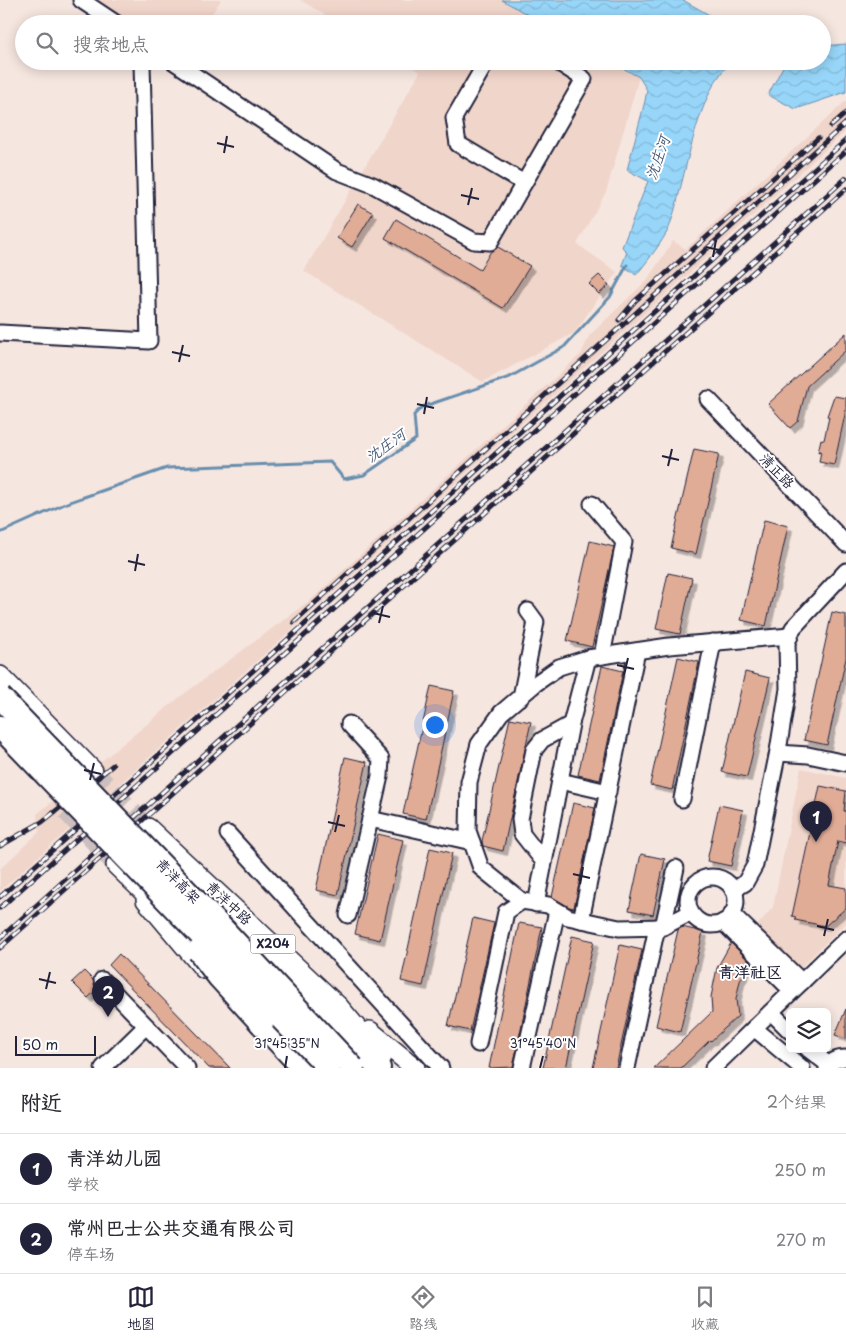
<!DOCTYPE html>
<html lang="zh">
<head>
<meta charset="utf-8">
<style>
  :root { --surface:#fff; --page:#f2f2f3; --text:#2b2b33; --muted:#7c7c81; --line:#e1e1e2; --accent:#22223b }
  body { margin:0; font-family:"Playpen Sans","LXGW WenKai TC",sans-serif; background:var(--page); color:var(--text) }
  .controls { position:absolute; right:15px; bottom:15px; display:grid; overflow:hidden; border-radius:8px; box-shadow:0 2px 12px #0003 }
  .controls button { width:45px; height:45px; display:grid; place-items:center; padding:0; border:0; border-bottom:1px solid var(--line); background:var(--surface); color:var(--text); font:25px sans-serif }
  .scale { position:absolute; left:15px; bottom:12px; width:81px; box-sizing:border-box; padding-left:5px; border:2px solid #22223b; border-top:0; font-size:14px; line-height:18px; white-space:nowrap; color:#22223b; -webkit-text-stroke:4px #fff; paint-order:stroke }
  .you { position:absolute; left:434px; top:724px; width:18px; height:18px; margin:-12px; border:4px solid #fff; border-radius:50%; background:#1a73e8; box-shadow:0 0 0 8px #1a73e833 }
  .badge { display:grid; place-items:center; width:32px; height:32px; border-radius:50%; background:var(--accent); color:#fff; font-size:16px; font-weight:700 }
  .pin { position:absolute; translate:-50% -41px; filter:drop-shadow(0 1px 2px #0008) }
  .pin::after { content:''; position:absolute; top:26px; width:18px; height:15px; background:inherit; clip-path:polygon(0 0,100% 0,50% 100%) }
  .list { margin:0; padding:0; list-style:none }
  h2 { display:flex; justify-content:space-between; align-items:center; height:65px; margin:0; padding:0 20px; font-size:21px }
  h2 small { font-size:16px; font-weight:400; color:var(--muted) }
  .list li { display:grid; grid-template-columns:32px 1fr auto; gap:15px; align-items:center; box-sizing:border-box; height:70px; padding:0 20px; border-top:1px solid var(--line) }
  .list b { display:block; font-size:19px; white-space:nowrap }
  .list p { margin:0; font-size:16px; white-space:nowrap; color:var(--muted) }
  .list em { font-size:16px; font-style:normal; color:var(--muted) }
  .icon { flex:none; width:28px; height:28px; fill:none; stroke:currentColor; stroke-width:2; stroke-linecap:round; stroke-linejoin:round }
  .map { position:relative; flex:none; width:846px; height:1068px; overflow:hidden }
  .search { position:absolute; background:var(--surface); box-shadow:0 2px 12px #0003; left:15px; right:15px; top:15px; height:55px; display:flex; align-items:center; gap:12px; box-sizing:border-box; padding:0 18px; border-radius:28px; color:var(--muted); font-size:19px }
  .sheet { height:205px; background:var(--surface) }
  nav { display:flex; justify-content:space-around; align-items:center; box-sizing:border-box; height:70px; border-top:1px solid var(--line); background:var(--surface); font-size:14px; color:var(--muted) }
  nav a { display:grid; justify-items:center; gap:2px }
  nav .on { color:var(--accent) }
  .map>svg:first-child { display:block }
</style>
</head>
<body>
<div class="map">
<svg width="846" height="1068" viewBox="0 0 846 1068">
  <defs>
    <pattern id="water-waves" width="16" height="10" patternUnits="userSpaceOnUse" patternTransform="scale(1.25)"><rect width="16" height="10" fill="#97d6f9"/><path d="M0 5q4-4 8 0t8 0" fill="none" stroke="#82b7d6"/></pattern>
    <filter id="shadow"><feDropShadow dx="4.5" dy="4.5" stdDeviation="0" flood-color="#0004"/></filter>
  </defs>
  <rect width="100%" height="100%" fill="#f6e6e0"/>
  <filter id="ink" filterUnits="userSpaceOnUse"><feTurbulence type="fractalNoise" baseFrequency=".02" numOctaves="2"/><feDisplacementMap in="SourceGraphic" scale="10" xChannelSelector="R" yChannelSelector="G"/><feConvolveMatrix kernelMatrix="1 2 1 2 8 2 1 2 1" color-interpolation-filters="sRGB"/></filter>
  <g filter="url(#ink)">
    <g fill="#f0d5ca">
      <polygon points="97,0 221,0 205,24 131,24"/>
      <polygon points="300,0 502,0 544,24 340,24"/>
      <polygon points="403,61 610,61 639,77 606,192 577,244 617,272 574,333 483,382 304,271 420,72"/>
      <polygon points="846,101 846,131 660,300 0,891 0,869 39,832 37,814 180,697 313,598 581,354 589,336 647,280 673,241 686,249"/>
      <polygon points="801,768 846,778 846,923 799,969 756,927 773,907"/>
    </g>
    <g fill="url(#water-waves)" stroke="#688ead">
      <polygon points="502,0 683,0 725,24 544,24"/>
      <polygon points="846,44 846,92 796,109 768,95 786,61 822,61 822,46"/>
      <path d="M610,61H734C697,84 685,184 670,225C667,236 644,266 636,275L622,265L627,252L622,247L648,181L627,170L645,101L647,90L639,77Z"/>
    </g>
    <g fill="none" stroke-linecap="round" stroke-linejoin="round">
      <polyline stroke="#688ead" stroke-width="3" points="0,533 67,503 167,468 330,462 344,479 364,475 416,439 414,415 422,407 510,377 564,347 610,297 627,265"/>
    </g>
    <g fill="#e1ac96" stroke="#22223b" filter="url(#shadow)">
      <polygon points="358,204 373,213 352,247 337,238"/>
      <polygon points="396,219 480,270 491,251 498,247 530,266 503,308 385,238"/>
      <polygon points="599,275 609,285 599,294 589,284"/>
      <polygon points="846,333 846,350 807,386 798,421 790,428 768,404"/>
      <polygon points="834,396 846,398 846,410 834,465 819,462 821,451 818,452 821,439 824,440 829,417 827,416"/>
      <polygon points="694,449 719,454 696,554 671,548"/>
      <polygon points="764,520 788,526 766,626 741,620"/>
      <polygon points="590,541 614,547 592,647 567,641"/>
      <polygon points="668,573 692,578 680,634 656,629"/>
      <polygon points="832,612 846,615 846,658 827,745 804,740"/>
      <polygon points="678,657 699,662 672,790 650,785"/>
      <polygon points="602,666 623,671 600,780 578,775"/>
      <polygon points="745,672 770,678 747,777 722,772"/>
      <polygon points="431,686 454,691 426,819 403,814"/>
      <polygon points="510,718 531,722 503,851 483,846 482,841"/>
      <polygon points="345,757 367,762 338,895 316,890"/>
      <polygon points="820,786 846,791 844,811 846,811 846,843 838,841 829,885 846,888 846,908 825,926 795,920 796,917 792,916"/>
      <polygon points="573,803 595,808 574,908 569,907 552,897"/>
      <polygon points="719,805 743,810 731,866 707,861"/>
      <polygon points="378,834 403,840 380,940 355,934"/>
      <polygon points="430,848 452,853 423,986 401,981"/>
      <polygon points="641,854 665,859 653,915 629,910"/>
      <polygon points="473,918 494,923 470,1031 448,1026"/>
      <polygon points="519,923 542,927 513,1067 489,1068"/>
      <polygon points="682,927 703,932 680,1032 656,1026 678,930"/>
      <polygon points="572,936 594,941 566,1068 543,1068"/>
      <polygon points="731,943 750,962 740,981 736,999 738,1016 711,1041 710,1040 681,1068 654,1068 712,1012 711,997 717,968"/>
      <polygon points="620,945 642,950 616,1068 593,1068"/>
      <polygon points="119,954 230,1068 209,1068 109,965"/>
      <polygon points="84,971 93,980 97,989 88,998 72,982"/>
      <polygon points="846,1009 846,1039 835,1035"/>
    </g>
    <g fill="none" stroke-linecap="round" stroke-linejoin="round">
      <g stroke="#ccbfbf" stroke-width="19" stroke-dasharray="19 9" stroke-linecap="butt">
        <polyline points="93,771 148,828"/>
        <polyline points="66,811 116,865"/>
      </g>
      <g stroke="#22223b" stroke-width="19">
        <g id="minor">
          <polyline points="81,0 117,24"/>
          <polyline points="173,61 337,171 373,185 474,241 490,242 584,79 556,61"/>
          <polyline points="487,61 454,118 458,144 524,183"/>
          <polyline points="0,333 149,341 142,63 144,61"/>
          <polyline points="708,399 846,544"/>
          <polyline points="592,504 624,542 602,656"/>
          <polyline points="521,697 536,622 528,611"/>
          <polyline points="778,753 808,755 846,763"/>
          <polyline points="560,781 608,792"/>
          <polyline points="682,799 713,642"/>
          <polyline points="370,819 472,842"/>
          <polyline points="228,834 441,1068"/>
          <polyline points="544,862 522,834 520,819 534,750 542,740 571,724"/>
          <circle cx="712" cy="901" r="24"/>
          <polyline points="733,890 745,883 755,865 778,751 788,689 787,643 793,628 846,571"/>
          <polyline points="522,901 481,868 468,831 469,782 479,744 501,713 535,684 559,667 588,658 669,646 790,636"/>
          <polyline points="536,904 571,724 588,658"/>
          <polyline points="732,914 802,982"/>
          <polyline points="348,915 380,776 381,759 349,724"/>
          <polyline points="581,920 637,651"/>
          <polyline points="723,922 792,991"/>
          <polyline points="663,927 676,868"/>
          <polyline points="102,980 187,1068"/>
          <polyline points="771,1012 790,1031"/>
          <polyline points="754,1028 802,1068"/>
          <polyline points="478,1044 506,912 522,901 548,905 568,917 619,928 663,927 690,913"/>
          <polyline points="808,1049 829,1065"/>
          <polyline points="103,1068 146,1026"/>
          <polyline points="522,1068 557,911"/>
          <polyline points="627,1068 657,927"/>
          <polyline points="713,1068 846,939"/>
          <path d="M827,1068C831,1061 837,1058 846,1058"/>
        </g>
      </g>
      <g stroke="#22223b" stroke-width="22">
        <g id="major">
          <polyline points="0,676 93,771"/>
          <polyline points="148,828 339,1007 381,1057"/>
          <polyline points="116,865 158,906"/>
          <polyline points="146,900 204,969"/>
          <polyline points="370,1031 415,1068"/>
        </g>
      </g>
      <g stroke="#22223b" stroke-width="26">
        <g id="highway">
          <polyline points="233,934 268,957 379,1068"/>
          <polyline points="262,1024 303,1068"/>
        </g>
      </g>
      <use href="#minor" stroke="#fff" stroke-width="15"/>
      <use href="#major" stroke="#fff" stroke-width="19"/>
      <use href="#highway" stroke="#fff" stroke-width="22"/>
      <g stroke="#22223b" stroke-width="5">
        <g id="rail">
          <polyline points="831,126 846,113"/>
          <polyline points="619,320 635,301 818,138"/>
          <polyline points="294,622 846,123"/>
          <polyline points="0,846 42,822 113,765"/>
          <polyline points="0,897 846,140"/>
          <polyline points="0,908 846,151"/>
          <polyline points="0,938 846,178"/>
          <polyline points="0,948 846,189"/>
        </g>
      </g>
      <use href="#rail" stroke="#fff" stroke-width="3" stroke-dasharray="9" stroke-linecap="butt"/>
      <g stroke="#22223b" stroke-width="26" stroke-linecap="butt">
        <g id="highway-bridge">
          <polyline points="0,697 221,927 353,1068"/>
          <polyline points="0,727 329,1068"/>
          <polyline points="199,951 219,977 262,1024"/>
        </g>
      </g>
      <use href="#highway-bridge" stroke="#fff" stroke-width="22"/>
    </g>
  </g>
  <path fill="none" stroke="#22223b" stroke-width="2" d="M217,143L234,147M224,153L227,136M461,195L479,199M468,205L472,188M706,247L723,251M713,257L716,240M172,352L190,356M179,362L183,345M417,404L434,408M424,414L427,397M662,456L679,460M668,466L672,449M128,561L145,565M135,571L138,554M373,613L390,617M379,623L383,606M617,665L634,669M624,675L628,658M84,770L101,774M90,780L94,763M328,822L345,826M335,832L339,815M573,874L590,878M580,884L583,867M817,926L834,930M824,936L828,919M39,979L56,983M46,989L50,972M285,1068L287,1056M540,1068L543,1056"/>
  <g text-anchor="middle" stroke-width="4" stroke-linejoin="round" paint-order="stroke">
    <rect fill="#fff" stroke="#646476" stroke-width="1" x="250.5" y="934.5" width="45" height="19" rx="4"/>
    <g font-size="12" font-weight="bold" fill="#22223b">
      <text x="273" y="948">X204</text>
    </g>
    <g font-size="14" fill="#22223b" stroke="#fff">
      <text transform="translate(777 471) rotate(46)" y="5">清正路</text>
      <text transform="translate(178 881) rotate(46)" y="5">青洋高架</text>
      <text transform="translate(229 903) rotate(43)" y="5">青洋中路</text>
    </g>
    <g font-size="15" font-style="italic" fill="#455874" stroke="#fff">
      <text transform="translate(658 158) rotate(-71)" y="5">沈庄河</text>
      <text transform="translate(386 446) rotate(-36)" y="5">沈庄河</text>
    </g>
    <g font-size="16" font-weight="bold" fill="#22223b" stroke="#fff">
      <text x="750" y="978">青洋社区</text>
    </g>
  </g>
  <g font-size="12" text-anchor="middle" fill="#22223b" stroke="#fff" stroke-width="4" stroke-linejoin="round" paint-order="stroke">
    <text x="287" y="1048">31°45'35"N</text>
    <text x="543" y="1048">31°45'40"N</text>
  </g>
</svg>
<div class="controls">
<button><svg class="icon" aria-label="layers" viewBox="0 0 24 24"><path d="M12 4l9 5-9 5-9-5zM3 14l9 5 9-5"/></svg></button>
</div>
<div class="scale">50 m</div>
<div class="you"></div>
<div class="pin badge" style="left:816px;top:842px">1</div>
<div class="pin badge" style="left:108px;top:1017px">2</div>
<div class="search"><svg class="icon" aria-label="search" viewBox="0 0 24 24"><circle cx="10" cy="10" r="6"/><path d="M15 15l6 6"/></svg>搜索地点</div>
</div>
<section class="sheet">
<h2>附近<small>2个结果</small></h2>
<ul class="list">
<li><span class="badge">1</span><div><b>青洋幼儿园</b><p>学校</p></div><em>250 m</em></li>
<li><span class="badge">2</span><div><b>常州巴士公共交通有限公司</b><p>停车场</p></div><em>270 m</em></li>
</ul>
</section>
<nav>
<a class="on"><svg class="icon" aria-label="map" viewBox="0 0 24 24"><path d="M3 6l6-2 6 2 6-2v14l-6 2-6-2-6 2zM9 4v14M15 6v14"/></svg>地图</a>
<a><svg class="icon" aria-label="directions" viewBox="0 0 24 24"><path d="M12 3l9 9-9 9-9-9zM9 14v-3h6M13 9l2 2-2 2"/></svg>路线</a>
<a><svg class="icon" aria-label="saved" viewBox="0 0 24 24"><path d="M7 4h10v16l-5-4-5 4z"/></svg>收藏</a>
</nav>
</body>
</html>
